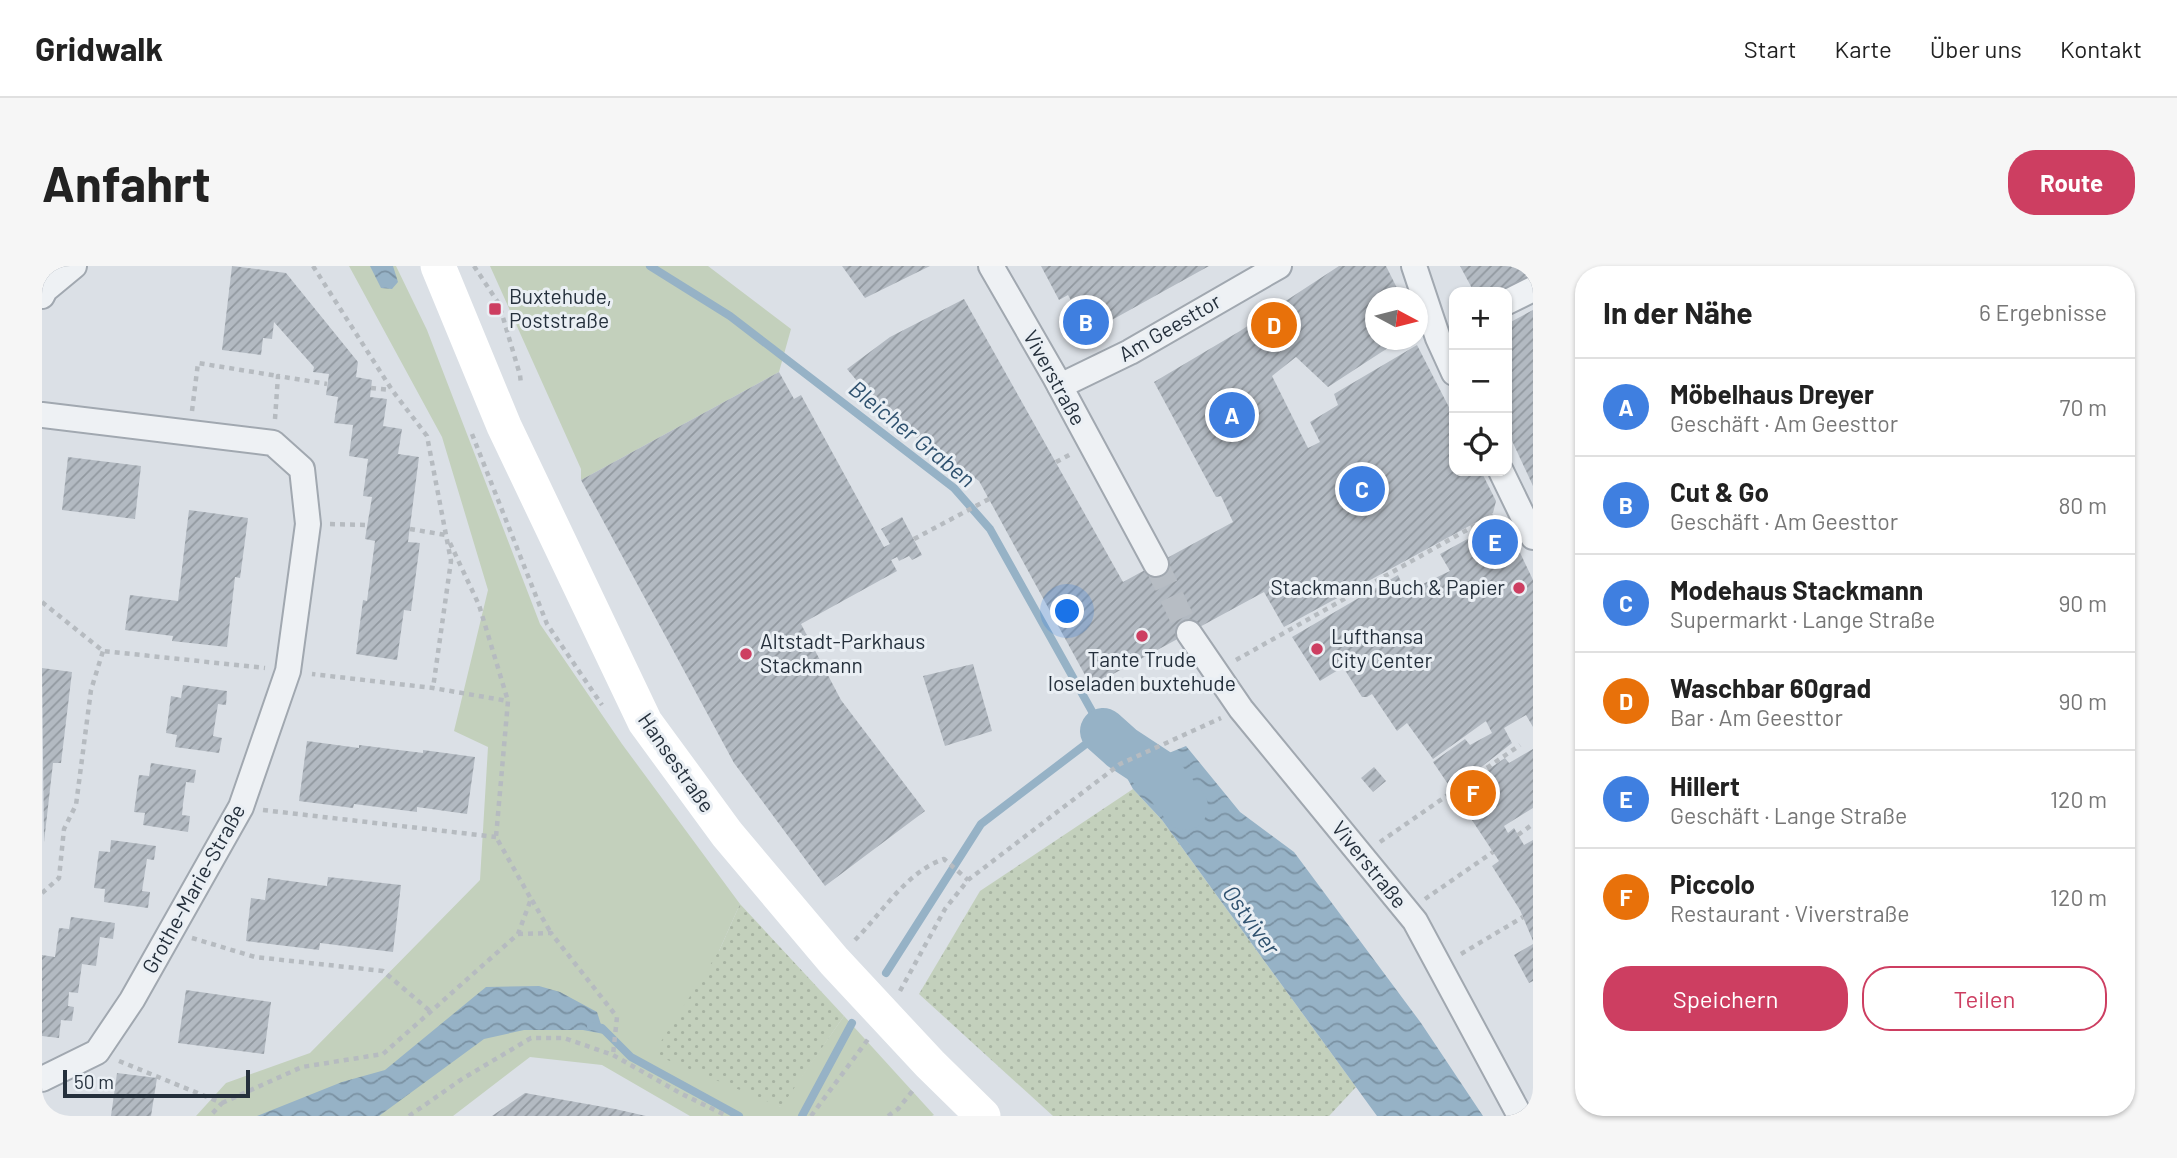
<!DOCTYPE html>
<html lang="de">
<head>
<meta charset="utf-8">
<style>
  :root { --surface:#fff; --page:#f6f6f6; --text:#222; --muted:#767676; --line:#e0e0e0; --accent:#cd3e61 }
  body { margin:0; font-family:Barlow,sans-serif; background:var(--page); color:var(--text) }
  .controls { position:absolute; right:21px; top:21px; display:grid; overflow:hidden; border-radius:14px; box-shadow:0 2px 5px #0004 }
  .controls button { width:63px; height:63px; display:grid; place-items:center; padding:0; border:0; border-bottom:2px solid var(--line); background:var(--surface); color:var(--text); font:35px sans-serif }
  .compass { position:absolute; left:1323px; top:21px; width:63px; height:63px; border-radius:50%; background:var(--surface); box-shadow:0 2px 5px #0004; rotate:97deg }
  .scale { position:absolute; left:21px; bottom:18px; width:187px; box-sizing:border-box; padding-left:7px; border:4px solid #25303c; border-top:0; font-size:19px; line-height:24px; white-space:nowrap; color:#25303c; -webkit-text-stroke:5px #eaeff4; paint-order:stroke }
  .you { position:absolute; left:1026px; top:346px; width:24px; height:24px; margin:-18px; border:5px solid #fff; border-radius:50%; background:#1a73e8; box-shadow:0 0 0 10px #1a73e833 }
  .badge { display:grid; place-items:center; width:46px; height:46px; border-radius:50%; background:var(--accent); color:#fff; font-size:23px; font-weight:700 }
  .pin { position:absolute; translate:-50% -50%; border:4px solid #fff; box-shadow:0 2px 7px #0006 }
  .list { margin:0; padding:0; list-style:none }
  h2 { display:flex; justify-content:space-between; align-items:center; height:91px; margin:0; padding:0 28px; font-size:30px }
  h2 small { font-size:23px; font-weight:400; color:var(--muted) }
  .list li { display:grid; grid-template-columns:46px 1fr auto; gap:21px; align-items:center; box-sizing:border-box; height:98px; padding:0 28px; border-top:2px solid var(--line) }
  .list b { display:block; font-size:26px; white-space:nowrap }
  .list p { margin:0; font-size:23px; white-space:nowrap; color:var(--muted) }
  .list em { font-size:23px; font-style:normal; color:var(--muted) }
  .actions { display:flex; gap:14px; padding:21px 28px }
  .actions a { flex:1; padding:16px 0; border:2px solid var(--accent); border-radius:28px; text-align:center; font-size:24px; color:var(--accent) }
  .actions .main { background:var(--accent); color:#fff }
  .icon { flex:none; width:38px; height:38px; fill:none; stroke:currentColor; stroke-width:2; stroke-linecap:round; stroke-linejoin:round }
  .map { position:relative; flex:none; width:1491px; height:850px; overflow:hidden; border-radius:28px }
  header { display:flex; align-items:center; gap:42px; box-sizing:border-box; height:98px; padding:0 35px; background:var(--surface); border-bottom:2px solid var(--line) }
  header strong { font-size:33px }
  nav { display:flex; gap:38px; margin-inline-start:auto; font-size:24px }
  .intro { display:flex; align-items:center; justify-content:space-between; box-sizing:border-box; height:168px; padding:0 42px }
  h1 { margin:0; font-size:49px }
  .button { padding:18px 32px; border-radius:28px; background:var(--accent); color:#fff; font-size:24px; font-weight:700 }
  main { display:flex; gap:42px; padding:0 42px }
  aside { flex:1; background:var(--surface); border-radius:28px; box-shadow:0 2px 5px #0004 }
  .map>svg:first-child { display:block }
</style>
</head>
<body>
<header>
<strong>Gridwalk</strong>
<nav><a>Start</a><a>Karte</a><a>Über uns</a><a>Kontakt</a></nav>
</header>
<div class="intro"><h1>Anfahrt</h1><a class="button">Route</a></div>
<main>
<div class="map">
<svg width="1491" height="850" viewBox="0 0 1491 850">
  <defs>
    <pattern id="garden-dots" width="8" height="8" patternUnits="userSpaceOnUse" patternTransform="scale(1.75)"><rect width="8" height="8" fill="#c3d0bc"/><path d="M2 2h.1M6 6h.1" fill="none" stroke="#a7b3a2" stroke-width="1.8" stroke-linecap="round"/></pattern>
    <pattern id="water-waves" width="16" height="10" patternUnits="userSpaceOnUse" patternTransform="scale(1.75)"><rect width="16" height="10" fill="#96b2c6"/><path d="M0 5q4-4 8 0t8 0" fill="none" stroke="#7a91a2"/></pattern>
    <pattern id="building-hatch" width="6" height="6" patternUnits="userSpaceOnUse" patternTransform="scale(1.75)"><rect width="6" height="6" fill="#b3bac2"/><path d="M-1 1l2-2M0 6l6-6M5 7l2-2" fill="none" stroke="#91989f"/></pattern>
  </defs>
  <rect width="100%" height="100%" fill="#dbe0e6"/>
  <g fill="#c3d0bc">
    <polygon points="307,0 354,0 385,64 498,358 580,478 698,638 677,685 738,841 802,750 892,849 890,850 648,850 560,799 488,791 411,850 154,850 184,817 268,787 438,614 446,481 412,465 446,324 400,171"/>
    <polygon points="448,0 666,0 749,63 737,106 539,214 539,203"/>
  </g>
  <g fill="url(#garden-dots)">
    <polygon points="1091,523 1120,554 1314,821 1287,850 1011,850 877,728 938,625"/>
    <polygon points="698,638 802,750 739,841 611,788 677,685"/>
  </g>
  <g fill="url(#water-waves)">
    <polygon points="328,0 351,0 356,16 350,23 339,22"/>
    <polygon points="1144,480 1198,546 1252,586 1379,757 1441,850 1335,850 1120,554 1091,523 1085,512 1090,502"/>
    <polygon points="497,720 518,726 555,746 562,768 541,764 482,764 442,773 337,850 215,850 300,816 343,804 444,721"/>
  </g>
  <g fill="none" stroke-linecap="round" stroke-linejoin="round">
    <g stroke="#96b2c6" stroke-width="8">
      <polyline points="608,0 688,50 912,222 948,263 1061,465 939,558 844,707"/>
      <polyline points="549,760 560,762 589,791 697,850"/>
      <polyline points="760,850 810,757"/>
    </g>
    <polyline stroke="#96b2c6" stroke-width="46" points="1061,465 1080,482 1115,505 1143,541"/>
  </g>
  <g fill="url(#building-hatch)">
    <polygon points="190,0 244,7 316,96 314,111 330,114 328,131 345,133 341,160 360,163 356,188 377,191 366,276 378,277 369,345 362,344 355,394 314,388 321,334 325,335 333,275 323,273 330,231 321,230 326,193 307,190 311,159 292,157 296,131 284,129 287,108 271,106 272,101 232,56 230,73 221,72 219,89 180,84"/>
    <polygon points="800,0 888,0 823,32"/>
    <polygon points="999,0 1167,0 1068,55 1069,61 1066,69 1050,79 1031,75 1026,69 1020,53 1022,45 1030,36 1026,29 1017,34"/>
    <polygon points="1297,0 1344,0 1360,32 1334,32 1334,74 1358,74 1286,121 1254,91 1230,110 1266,182 1278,176 1268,156 1296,139 1292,128 1375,79 1412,151 1412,205 1439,205 1454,235 1451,247 1242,361 1222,326 1049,420 937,215 847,153 805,103 848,71 922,33 1081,316 1191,256 1179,230 1174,231 1112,116 1198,65"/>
    <polygon points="1418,0 1491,0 1491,12 1463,26 1432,26"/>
    <polygon points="1491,44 1491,220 1465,164 1465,58"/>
    <polygon points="737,106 752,133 759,129 842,281 848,278 839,263 860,251 880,289 870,294 867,290 857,295 855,291 849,294 855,305 759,358 799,434 883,545 783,620 692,497 539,214"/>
    <polygon points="26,191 99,200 93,253 20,244"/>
    <polygon points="147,244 206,252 198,312 193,311 185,381 130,375 131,370 83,364 88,329 136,335"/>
    <polygon points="1462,253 1491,314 1491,461 1484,449 1462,462 1470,477 1410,524 1391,496 1423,473 1428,479 1450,467 1444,455 1391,493 1365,457 1355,465 1330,428 1325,431 1320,431 1301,401 1278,415 1250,371 1356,309 1364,326 1408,305 1398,288"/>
    <polygon points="931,398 950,465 903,480 881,410"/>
    <polygon points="0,402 30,406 19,497 11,497 2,576"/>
    <polygon points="141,419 185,425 184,439 176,438 171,470 180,472 177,487 133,481 135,469 124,467 129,430 139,432"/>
    <polygon points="265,475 317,482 317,479 381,487 381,484 433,491 425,548 375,541 375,546 312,538 311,542 257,535"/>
    <polygon points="1491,483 1491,542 1462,560 1466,567 1472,562 1482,579 1491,574 1491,675 1478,644 1450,600 1457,595 1412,527 1463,492 1467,497"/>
    <polygon points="109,497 154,504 152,517 144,516 141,538 140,549 148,550 146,566 101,559 103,547 92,546 97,509 107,510"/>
    <polygon points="1332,501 1344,515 1331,526 1319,512"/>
    <polygon points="69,574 114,580 112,594 105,593 100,625 108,626 106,642 62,636 63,623 52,622 57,585 68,586"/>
    <polygon points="286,611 359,619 351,686 278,677 277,684 204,675 209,632 223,634 226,612 285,620"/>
    <polygon points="29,651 73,657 71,673 58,671 54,700 40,698 36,727 27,726 26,740 32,741 30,755 19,754 17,772 0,770 0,689 13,691 17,662 27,663"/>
    <polygon points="1491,678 1491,715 1487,717 1472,689"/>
    <polygon points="144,724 229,736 222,788 136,777"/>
    <polygon points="75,807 115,812 109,850 69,850"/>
    <polygon points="483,827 573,843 604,850 450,850"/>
  </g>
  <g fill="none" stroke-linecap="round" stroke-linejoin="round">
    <polyline stroke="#b7bdc4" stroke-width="24" stroke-dasharray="24 12" stroke-linecap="butt" points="1114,298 1147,367"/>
    <g stroke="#a1a8b0" stroke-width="28">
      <g id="street">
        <polyline points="949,0 1013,111 1114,298"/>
        <polyline points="1372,0 1396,72 1412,107"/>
        <polyline points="0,30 3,24 32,0"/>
        <polyline points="1465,36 1491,23"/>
        <polyline points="1018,120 1088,86 1237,0"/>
        <polyline points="0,149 231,177 260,203 266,258 246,405 199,541 90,734 55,786 0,813"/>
        <polyline points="1459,205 1491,271"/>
        <polyline points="1147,367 1199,443 1373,655 1478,850"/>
      </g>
    </g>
    <g stroke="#b6bbc0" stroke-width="4.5" stroke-dasharray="5 5" stroke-linecap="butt">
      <polyline points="271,0 350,124 385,170 409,295 391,422"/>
      <polyline points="432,0 457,38 478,109 479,118"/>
      <polyline points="329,122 349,124"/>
      <polyline points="150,145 156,97 236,110"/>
      <polyline points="233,153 236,110 285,118"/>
      <polyline points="430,168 505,358 560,439"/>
      <polyline points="1014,196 1029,188"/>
      <polyline points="288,258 326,259"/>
      <polyline points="368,263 404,269"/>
      <polyline points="872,273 947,233"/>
      <polyline points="408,277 437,339 466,435"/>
      <polyline points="0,336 61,385 223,402"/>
      <polyline points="1194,394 1455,247"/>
      <polyline points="221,544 454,571"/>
      <polyline points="1476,569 1491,558"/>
      <polyline points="1338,576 1478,479"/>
      <polyline points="0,627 17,612 22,563 34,539 49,424 61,385"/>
      <polyline points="1383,633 1451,586"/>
      <polyline points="490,634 509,667"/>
      <polyline points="476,668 509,667 575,751 571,789"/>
      <polyline points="150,672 213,691 341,705 388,745"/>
      <path d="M813,674C841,646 864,606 902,593L926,614"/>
      <polyline points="1419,688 1481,651"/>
      <polyline points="858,725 903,643 926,614 1078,498 1179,452"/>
      <polyline points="77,795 180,837 168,850"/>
      <polyline points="180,837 260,801 341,788 476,668 489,633 454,571 466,435 391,422 270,408"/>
      <polyline points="367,850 420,813 489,772 522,772 571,789 638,827 685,850"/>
      <polyline points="769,850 827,772"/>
      <polyline points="846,850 856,843 872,823"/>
    </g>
    <use href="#street" stroke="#eef1f4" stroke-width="24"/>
    <polyline stroke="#fff" stroke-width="35" points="396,0 462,160 603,456 685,568 792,695 888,798 941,850"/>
  </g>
  <g fill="#cd3e61" stroke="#eaeff4" stroke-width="2.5">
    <rect x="446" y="36" width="14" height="14" rx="3.5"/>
    <circle cx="1477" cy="322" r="7"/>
    <circle cx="1100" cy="370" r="7"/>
    <circle cx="1275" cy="383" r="7"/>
    <circle cx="704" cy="388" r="7"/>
  </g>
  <g text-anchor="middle" stroke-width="6" stroke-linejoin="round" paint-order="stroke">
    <g font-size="21" fill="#25303c" stroke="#eaeff4" text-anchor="start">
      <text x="467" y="38">Buxtehude,<tspan x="467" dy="24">Poststraße</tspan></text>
      <text x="1463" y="329" text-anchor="end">Stackmann Buch &amp; Papier</text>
      <text x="1289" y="378">Lufthansa<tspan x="1289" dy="24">City Center</tspan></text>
      <text x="718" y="383">Altstadt-Parkhaus<tspan x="718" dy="24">Stackmann</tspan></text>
      <text x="1100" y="401" text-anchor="middle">Tante Trude<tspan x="1100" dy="24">loseladen buxtehude</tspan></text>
    </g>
    <g font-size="21" fill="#25303c" stroke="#eaeff4">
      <text transform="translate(1128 62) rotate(-30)" y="7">Am Geesttor</text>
      <text transform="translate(1012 112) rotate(61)" y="7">Viverstraße</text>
      <text transform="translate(634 497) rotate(55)" y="7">Hansestraße</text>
      <text transform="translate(1327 599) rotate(51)" y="7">Viverstraße</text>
      <text transform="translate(152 623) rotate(-61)" y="7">Grothe-Marie-Straße</text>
    </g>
    <g font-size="23" font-style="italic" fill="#30526f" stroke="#eaeff4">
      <text transform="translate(870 168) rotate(39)" y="8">Bleicher Graben</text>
      <text transform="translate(1209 654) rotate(54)" y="8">Ostviver</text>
    </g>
  </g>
</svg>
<div class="controls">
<button>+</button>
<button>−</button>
<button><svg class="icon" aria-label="locate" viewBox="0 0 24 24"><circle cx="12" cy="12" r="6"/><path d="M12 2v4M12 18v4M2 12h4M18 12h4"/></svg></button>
</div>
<svg class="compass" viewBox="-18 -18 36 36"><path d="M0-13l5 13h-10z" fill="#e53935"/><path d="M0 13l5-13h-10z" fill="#767676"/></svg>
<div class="scale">50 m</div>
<div class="you"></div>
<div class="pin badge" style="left:1190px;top:149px;background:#3f7fe0">A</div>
<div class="pin badge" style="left:1044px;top:56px;background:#3f7fe0">B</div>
<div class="pin badge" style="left:1320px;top:223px;background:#3f7fe0">C</div>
<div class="pin badge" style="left:1232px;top:59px;background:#e8710a">D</div>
<div class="pin badge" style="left:1453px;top:276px;background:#3f7fe0">E</div>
<div class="pin badge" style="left:1431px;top:527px;background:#e8710a">F</div>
</div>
<aside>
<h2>In der Nähe<small>6 Ergebnisse</small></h2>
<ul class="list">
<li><span class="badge" style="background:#3f7fe0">A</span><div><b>Möbelhaus Dreyer</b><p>Geschäft · Am Geesttor</p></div><em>70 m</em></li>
<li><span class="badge" style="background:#3f7fe0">B</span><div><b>Cut &amp; Go</b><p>Geschäft · Am Geesttor</p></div><em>80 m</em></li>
<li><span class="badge" style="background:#3f7fe0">C</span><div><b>Modehaus Stackmann</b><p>Supermarkt · Lange Straße</p></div><em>90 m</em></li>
<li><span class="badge" style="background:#e8710a">D</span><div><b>Waschbar 60grad</b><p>Bar · Am Geesttor</p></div><em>90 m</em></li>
<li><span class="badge" style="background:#3f7fe0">E</span><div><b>Hillert</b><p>Geschäft · Lange Straße</p></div><em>120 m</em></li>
<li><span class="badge" style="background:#e8710a">F</span><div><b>Piccolo</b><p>Restaurant · Viverstraße</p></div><em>120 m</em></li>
</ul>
<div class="actions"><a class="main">Speichern</a><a>Teilen</a></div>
</aside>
</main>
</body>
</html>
